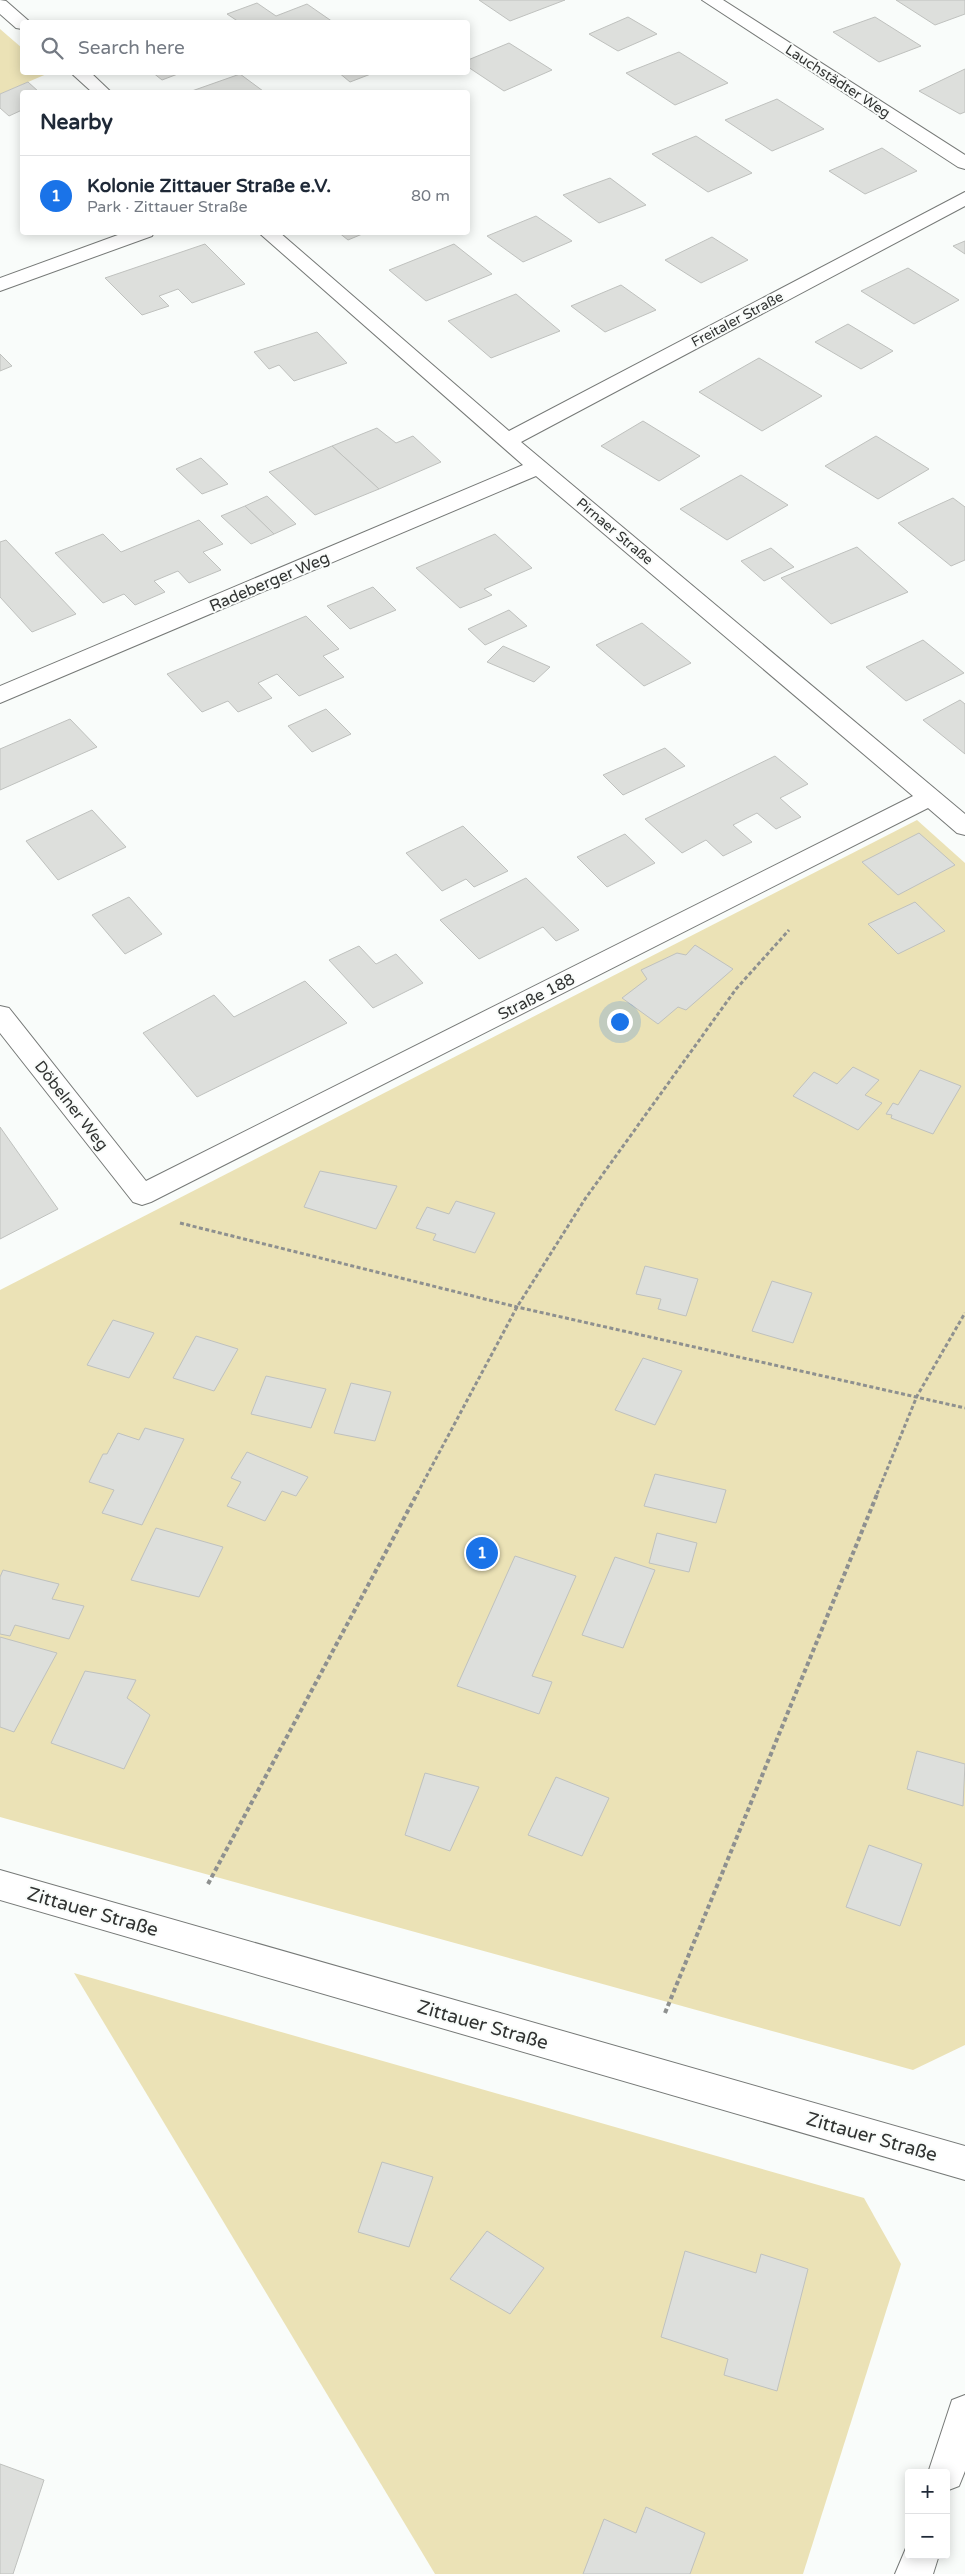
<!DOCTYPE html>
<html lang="en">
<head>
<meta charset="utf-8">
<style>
  :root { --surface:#fff; --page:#f6f6f7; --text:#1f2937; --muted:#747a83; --line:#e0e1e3; --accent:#1a73e8 }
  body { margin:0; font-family:"Varela Round",sans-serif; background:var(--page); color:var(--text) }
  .controls { position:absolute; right:15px; bottom:15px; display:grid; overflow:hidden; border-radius:5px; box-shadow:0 2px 12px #0003 }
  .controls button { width:45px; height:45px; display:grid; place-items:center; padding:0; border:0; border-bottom:1px solid var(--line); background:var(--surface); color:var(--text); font:25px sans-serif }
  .you { position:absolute; left:619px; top:1021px; width:18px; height:18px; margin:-12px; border:4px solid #fff; border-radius:50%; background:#1a73e8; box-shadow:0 0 0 8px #1a73e833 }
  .badge { display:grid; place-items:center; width:32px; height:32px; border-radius:50%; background:var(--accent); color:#fff; font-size:16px; font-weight:700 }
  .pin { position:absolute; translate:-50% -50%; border:2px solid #fff; box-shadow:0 1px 5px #0006 }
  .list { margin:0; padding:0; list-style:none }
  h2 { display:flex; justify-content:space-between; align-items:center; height:65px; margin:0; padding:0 20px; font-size:21px }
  h2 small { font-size:16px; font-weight:400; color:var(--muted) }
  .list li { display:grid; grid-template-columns:32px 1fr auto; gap:15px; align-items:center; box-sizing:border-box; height:80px; padding:0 20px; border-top:1px solid var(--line) }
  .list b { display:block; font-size:19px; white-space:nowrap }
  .list p { margin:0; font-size:16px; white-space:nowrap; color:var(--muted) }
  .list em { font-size:16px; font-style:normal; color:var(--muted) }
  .icon { flex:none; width:28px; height:28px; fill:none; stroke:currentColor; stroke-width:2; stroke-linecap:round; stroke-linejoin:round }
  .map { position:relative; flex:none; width:965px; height:2574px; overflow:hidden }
  .search { position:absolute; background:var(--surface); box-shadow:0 2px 12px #0003; left:20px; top:20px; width:450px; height:55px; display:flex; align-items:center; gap:12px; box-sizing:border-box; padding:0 18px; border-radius:5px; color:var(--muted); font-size:19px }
  .panel { position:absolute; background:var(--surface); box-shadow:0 2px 12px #0003; left:20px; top:90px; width:450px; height:145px; border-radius:5px }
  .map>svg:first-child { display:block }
</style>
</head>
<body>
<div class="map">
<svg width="965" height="2574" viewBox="0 0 965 2574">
  <rect width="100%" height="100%" fill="#f9fcfa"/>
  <g fill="#ebe2b6">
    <polygon points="0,29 22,48 22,72 49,73 0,94"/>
    <polygon points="917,820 965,863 965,2045 913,2070 0,1817 0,1290"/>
    <polygon points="74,1973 864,2198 901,2264 803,2574 435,2574"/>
  </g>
  <g fill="#dddfdc" stroke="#bfc1be">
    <polygon points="479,0 565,0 510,21"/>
    <polygon points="896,0 965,0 965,14 935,25"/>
    <polygon points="257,3 276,16 307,4 333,22 239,22 227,14"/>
    <polygon points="628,17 657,34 618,51 589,34"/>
    <polygon points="875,17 921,46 879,62 833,32"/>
    <polygon points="509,43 552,70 504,91 468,67 468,60"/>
    <polygon points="679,52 728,83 675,105 626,73"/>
    <polygon points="965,69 965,112 960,114 919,91"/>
    <polygon points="152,72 183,72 162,80"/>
    <polygon points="338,72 376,72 350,82"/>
    <polygon points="240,74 263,91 189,92"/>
    <polygon points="28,82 39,92 22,92 22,110 9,116 0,108 0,94"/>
    <polygon points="777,99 824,129 772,151 725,120"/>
    <polygon points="696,136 752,173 708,192 652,154"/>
    <polygon points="882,148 917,171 865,194 829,171"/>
    <polygon points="610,178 646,205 599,223 563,195"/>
    <polygon points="536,216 572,241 523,262 487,236"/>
    <polygon points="338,232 367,232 348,240"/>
    <polygon points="712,237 748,260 701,283 665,260"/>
    <polygon points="965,241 965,254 953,246"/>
    <polygon points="205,244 245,284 192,303 178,289 159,296 169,306 142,315 105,278"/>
    <polygon points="454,244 492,274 426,301 389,270"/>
    <polygon points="908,268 959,300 914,324 861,291"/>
    <polygon points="621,285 656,310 605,332 571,306"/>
    <polygon points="516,294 560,331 491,358 448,321"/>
    <polygon points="848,324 893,351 861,369 815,342"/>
    <polygon points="317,332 347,363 294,381 279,365 269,369 254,352"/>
    <polygon points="0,354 12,366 0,371"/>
    <polygon points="759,358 822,396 762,431 699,392"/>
    <polygon points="643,421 700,456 659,481 601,446"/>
    <polygon points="377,428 396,443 413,436 441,462 379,489 332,446"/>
    <polygon points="876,436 929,469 878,499 825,466"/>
    <polygon points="332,446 379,489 315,515 269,472"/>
    <polygon points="201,458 228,484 202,494 176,469"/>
    <polygon points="741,475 788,505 727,540 680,509"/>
    <polygon points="267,496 296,524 274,534 245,506"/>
    <polygon points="953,498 965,507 965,560 951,566 898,523"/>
    <polygon points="245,506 274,534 251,544 221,516"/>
    <polygon points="199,520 223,544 203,552 221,570 189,583 178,571 154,581 165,592 135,605 124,594 103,603 55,553 103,534 121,552"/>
    <polygon points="495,534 532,568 484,589 492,595 460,608 416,568"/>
    <polygon points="6,540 76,614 32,632 0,597 0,542"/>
    <polygon points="857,547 908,592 831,624 781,578"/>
    <polygon points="771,548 794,567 764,581 741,561"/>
    <polygon points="373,587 396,610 350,629 327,606"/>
    <polygon points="509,610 527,626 485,645 468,629"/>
    <polygon points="306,616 339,649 323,656 344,677 299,696 277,674 258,683 272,698 238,712 228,701 202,712 167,674"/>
    <polygon points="642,623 691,663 644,686 596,645"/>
    <polygon points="923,640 964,673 906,701 866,667"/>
    <polygon points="503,646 550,667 534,682 487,662"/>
    <polygon points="960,700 965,704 965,754 923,720"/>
    <polygon points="326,709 351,734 312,752 288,726"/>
    <polygon points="70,719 97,747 0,790 0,749"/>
    <polygon points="665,748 685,766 623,795 603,775"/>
    <polygon points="775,756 808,784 780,798 801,817 776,829 757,813 733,825 752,842 723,856 706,840 682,853 645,819"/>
    <polygon points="92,810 126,847 58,880 26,841"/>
    <polygon points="463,826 508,871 474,887 466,879 442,891 406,853"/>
    <polygon points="919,833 955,865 898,895 862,862"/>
    <polygon points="625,834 655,863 607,887 577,857"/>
    <polygon points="526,878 579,930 556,941 543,927 479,959 440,920"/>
    <polygon points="129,897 162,934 125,954 92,915"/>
    <polygon points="915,902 945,931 898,954 868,924"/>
    <polygon points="695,945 733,969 686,1010 678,1007 658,1024 622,998 647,979 641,970 677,953 686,955"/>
    <polygon points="359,946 376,964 396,954 423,983 373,1008 329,960"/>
    <polygon points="305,981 347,1023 197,1097 143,1033 214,995 234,1017"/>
    <polygon points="853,1067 879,1080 865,1095 882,1103 858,1130 793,1096 814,1072 837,1084"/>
    <polygon points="920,1070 961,1086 933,1134 891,1118 892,1115 886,1114 893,1103 898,1105"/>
    <polygon points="0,1127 58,1209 0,1239"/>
    <polygon points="320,1171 397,1186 376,1229 304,1207"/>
    <polygon points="456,1201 495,1213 475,1253 433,1240 436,1234 416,1228 427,1207 449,1214"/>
    <polygon points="645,1266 698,1279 686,1316 658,1309 661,1299 636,1294"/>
    <polygon points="772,1281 812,1293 793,1343 752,1331"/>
    <polygon points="113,1320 154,1333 129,1378 87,1365"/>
    <polygon points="196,1336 238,1349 214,1391 173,1378"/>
    <polygon points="643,1358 682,1371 655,1425 615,1410"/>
    <polygon points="266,1376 326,1389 311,1428 251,1414"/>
    <polygon points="351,1383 391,1392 375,1441 334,1433"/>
    <polygon points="145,1428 184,1439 142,1525 102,1513 114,1490 89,1482 103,1454 107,1454 118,1433 139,1440"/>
    <polygon points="247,1452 308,1477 296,1496 282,1491 265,1521 227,1506 241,1482 231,1478"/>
    <polygon points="655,1474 726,1490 716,1523 644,1506"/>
    <polygon points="156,1528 223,1547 199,1597 131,1580"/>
    <polygon points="657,1533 697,1543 689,1572 649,1563"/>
    <polygon points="515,1556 576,1576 532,1676 552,1682 539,1714 457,1686"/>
    <polygon points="615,1557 655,1570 623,1648 582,1635"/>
    <polygon points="3,1570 59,1584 52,1599 84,1606 69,1639 15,1625 10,1636 0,1634 0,1577"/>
    <polygon points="0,1637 57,1653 14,1732 0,1727"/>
    <polygon points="85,1671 136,1680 127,1698 150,1715 124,1769 51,1743"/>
    <polygon points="917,1751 965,1764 963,1806 907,1789"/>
    <polygon points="425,1773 479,1787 450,1851 405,1835"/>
    <polygon points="556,1777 609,1798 582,1856 528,1835"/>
    <polygon points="869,1845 922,1864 900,1926 846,1907"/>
    <polygon points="382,2162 433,2177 409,2247 358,2232"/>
    <polygon points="487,2231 544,2268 510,2314 450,2279"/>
    <polygon points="685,2251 756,2273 761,2254 808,2269 777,2391 724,2375 728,2359 661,2337"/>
    <polygon points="0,2464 44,2480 13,2574 0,2574"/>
    <polygon points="646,2507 705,2533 690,2574 583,2574 604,2519 636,2533"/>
  </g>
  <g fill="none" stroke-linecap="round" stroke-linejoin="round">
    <g stroke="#767977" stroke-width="2">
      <g id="minor">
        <polygon points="0,0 6,1 30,22 22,22 22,29 16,28 0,14"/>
        <polygon points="702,0 723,0 965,155 965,169 958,167"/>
        <polygon points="70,72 90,72 111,92 92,92"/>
        <polygon points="965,192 965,206 521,442 965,814 965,835 957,833 928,808 151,1202 142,1205 133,1202 0,1033 0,1006 9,1008 146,1181 913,796 536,476 0,703 0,686 523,465 258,232 279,232 509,431"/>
        <polygon points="126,232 154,232 152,236 0,291 0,278"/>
        <polygon points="0,1870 965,2146 965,2180 0,1900"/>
        <polygon points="965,2395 965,2471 959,2486 946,2491 946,2473 928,2473 952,2400"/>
        <polygon points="909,2541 909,2555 939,2555 933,2574 895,2574"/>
      </g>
    </g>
    <g stroke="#8e908f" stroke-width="3" stroke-dasharray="4 2.5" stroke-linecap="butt">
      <polyline points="180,1223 517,1307 965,1408"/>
      <polyline points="417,1494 517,1307 585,1199 736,989 789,930"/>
      <polyline points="877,1494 917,1396 965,1313"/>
    </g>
    <g stroke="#8e908f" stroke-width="4" stroke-dasharray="4.5 3" stroke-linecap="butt">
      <polyline points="208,1884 418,1492"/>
      <polyline points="665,2013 878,1492"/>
    </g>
    <use href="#minor" fill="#fff" fill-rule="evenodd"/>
  </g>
  <g text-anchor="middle" stroke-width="4" stroke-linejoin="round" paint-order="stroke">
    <g font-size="14" fill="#313332" stroke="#f9fcfa">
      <text transform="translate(838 81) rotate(33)" y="5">Lauchstädter Weg</text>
      <text transform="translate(737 319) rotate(-28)" y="5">Freitaler Straße</text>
      <text transform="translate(615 531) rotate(40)" y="5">Pirnaer Straße</text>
    </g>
    <g font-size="16" fill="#313332" stroke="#f9fcfa">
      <text transform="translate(269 581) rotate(-23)" y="6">Radeberger Weg</text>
      <text transform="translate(536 996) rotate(-27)" y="6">Straße 188</text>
      <text transform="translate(72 1105) rotate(52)" y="6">Döbelner Weg</text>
    </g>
    <g font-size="19" fill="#313332" stroke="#f9fcfa">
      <text transform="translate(93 1911) rotate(16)" y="7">Zittauer Straße</text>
      <text transform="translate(483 2024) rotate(16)" y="7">Zittauer Straße</text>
      <text transform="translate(872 2136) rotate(16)" y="7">Zittauer Straße</text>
    </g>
  </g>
</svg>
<div class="controls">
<button>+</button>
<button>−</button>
</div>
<div class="you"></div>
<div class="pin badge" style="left:482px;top:1553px">1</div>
<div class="search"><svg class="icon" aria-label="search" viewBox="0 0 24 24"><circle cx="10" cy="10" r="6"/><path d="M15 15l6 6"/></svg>Search here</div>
<section class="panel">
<h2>Nearby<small></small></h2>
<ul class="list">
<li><span class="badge">1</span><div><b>Kolonie Zittauer Straße e.V.</b><p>Park · Zittauer Straße</p></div><em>80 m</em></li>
</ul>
</section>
</div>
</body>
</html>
